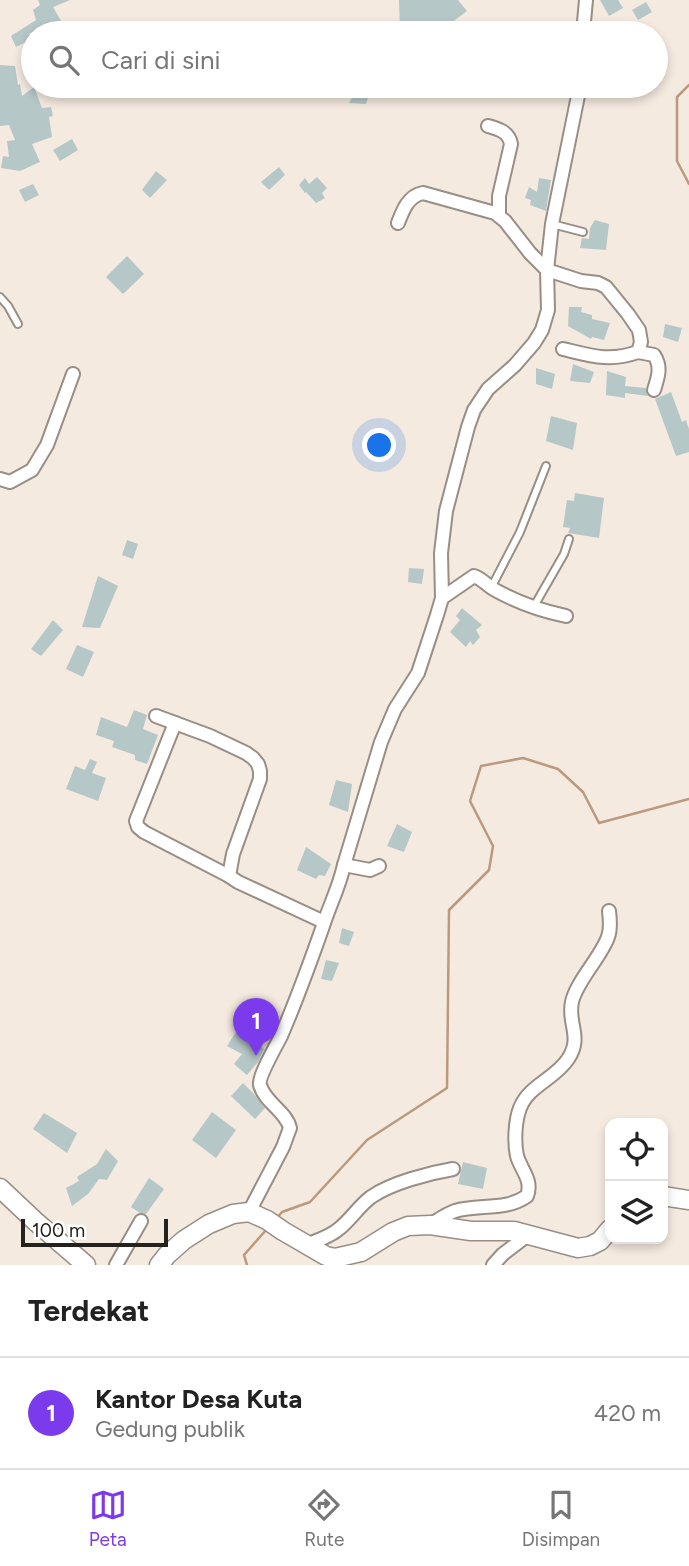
<!DOCTYPE html>
<html lang="id">
<head>
<meta charset="utf-8">
<style>
  :root { --surface:#fff; --page:#f2f2f2; --text:#222; --muted:#767676; --line:#e0e0e0; --accent:#7c3aed }
  body { margin:0; font-family:Figtree,sans-serif; background:var(--page); color:var(--text) }
  .controls { position:absolute; right:21px; bottom:21px; display:grid; overflow:hidden; border-radius:14px; box-shadow:0 4px 10px #0003 }
  .controls button { width:63px; height:63px; display:grid; place-items:center; padding:0; border:0; border-bottom:2px solid var(--line); background:var(--surface); color:var(--text); font:35px sans-serif }
  .scale { position:absolute; left:21px; bottom:18px; width:147px; box-sizing:border-box; padding-left:7px; border:4px solid #25211d; border-top:0; font-size:19px; line-height:24px; white-space:nowrap; color:#25211d; -webkit-text-stroke:5px #fff; paint-order:stroke }
  .you { position:absolute; left:380px; top:446px; width:24px; height:24px; margin:-18px; border:5px solid #fff; border-radius:50%; background:#1a73e8; box-shadow:0 0 0 10px #1a73e833 }
  .badge { display:grid; place-items:center; width:46px; height:46px; border-radius:50%; background:var(--accent); color:#fff; font-size:23px; font-weight:700 }
  .pin { position:absolute; translate:-50% -58px; filter:drop-shadow(0 2px 4px #0008) }
  .pin::after { content:''; position:absolute; top:37px; width:24px; height:21px; background:inherit; clip-path:polygon(0 0,100% 0,50% 100%) }
  .list { margin:0; padding:0; list-style:none }
  h2 { display:flex; justify-content:space-between; align-items:center; height:91px; margin:0; padding:0 28px; font-size:30px }
  h2 small { font-size:23px; font-weight:400; color:var(--muted) }
  .list li { display:grid; grid-template-columns:46px 1fr auto; gap:21px; align-items:center; box-sizing:border-box; height:112px; padding:0 28px; border-top:2px solid var(--line) }
  .list b { display:block; font-size:26px; white-space:nowrap }
  .list p { margin:0; font-size:23px; white-space:nowrap; color:var(--muted) }
  .list em { font-size:23px; font-style:normal; color:var(--muted) }
  .icon { flex:none; width:38px; height:38px; fill:none; stroke:currentColor; stroke-width:2; stroke-linecap:round; stroke-linejoin:round }
  .map { position:relative; flex:none; width:689px; height:1265px; overflow:hidden }
  .search { position:absolute; background:var(--surface); box-shadow:0 4px 10px #0003; left:21px; right:21px; top:21px; height:77px; display:flex; align-items:center; gap:18px; box-sizing:border-box; padding:0 24px; border-radius:38px; color:var(--muted); font-size:26px }
  .sheet { height:203px; background:var(--surface) }
  nav { display:flex; justify-content:space-around; align-items:center; box-sizing:border-box; height:98px; border-top:2px solid var(--line); background:var(--surface); font-size:19px; color:var(--muted) }
  nav a { display:grid; justify-items:center; gap:4px }
  nav .on { color:var(--accent) }
  .map>svg:first-child { display:block }
</style>
</head>
<body>
<div class="map">
<svg width="689" height="1265" viewBox="0 0 689 1265">
  <rect width="100%" height="100%" fill="#f5eae0"/>
  <g fill="none" stroke-linecap="round" stroke-linejoin="round">
    <g stroke="#ba997e" stroke-width="2.5">
      <polyline points="689,85 677,97 677,161 689,184"/>
      <polyline points="276,1219 282,1212 310,1202 367,1140 447,1088 449,910 489,870 493,846 470,801 481,766 523,758 558,769 583,792 599,823 689,799"/>
      <polyline points="247,1265 244,1255 267,1229"/>
    </g>
  </g>
  <g fill="#b6c7c7">
    <polygon points="38,0 70,0 53,7 67,31 79,23 85,33 29,33 32,39 16,47 11,36 36,20 33,10 40,5"/>
    <polygon points="399,0 458,0 467,11 447,26 463,30 462,33 400,33"/>
    <polygon points="600,0 618,0 623,8 609,16"/>
    <polygon points="646,2 652,12 638,20 632,10"/>
    <polygon points="0,65 15,66 18,85 20,84 22,96 34,87 42,108 51,107 53,116 49,117 52,137 32,144 40,162 20,171 1,168 3,156 9,157 7,141 15,140 9,125 0,126"/>
    <polygon points="346,86 372,86 366,104 349,103 354,94"/>
    <polygon points="72,139 78,150 60,161 53,150"/>
    <polygon points="279,167 285,175 269,190 261,182"/>
    <polygon points="156,171 167,180 150,198 142,190"/>
    <polygon points="317,177 327,188 322,193 325,198 316,203 306,192 305,193 299,185 305,178 309,184"/>
    <polygon points="539,178 551,180 546,211 530,205 531,200 525,198 529,187 537,192"/>
    <polygon points="33,184 39,195 25,202 19,190"/>
    <polygon points="595,220 609,224 606,250 580,248 582,238 589,239 590,228"/>
    <polygon points="127,256 144,274 123,294 106,277"/>
    <polygon points="569,307 582,307 581,312 592,315 592,319 610,323 604,340 592,337 591,339 568,326"/>
    <polygon points="665,324 682,328 678,342 663,337"/>
    <polygon points="573,364 594,372 590,383 570,381"/>
    <polygon points="536,368 555,374 552,389 536,384"/>
    <polygon points="607,371 626,377 625,386 646,388 648,396 625,393 625,398 606,395"/>
    <polygon points="671,392 682,422 686,420 689,429 689,452 676,456 655,399"/>
    <polygon points="551,416 577,423 573,450 546,441"/>
    <polygon points="575,493 604,498 599,538 568,533 570,528 563,527 567,500 574,501"/>
    <polygon points="127,540 138,544 133,559 122,555"/>
    <polygon points="409,568 424,569 422,584 408,582"/>
    <polygon points="98,576 118,586 100,628 82,627"/>
    <polygon points="462,608 482,625 476,630 480,637 473,645 470,641 466,647 450,632 460,620 456,616"/>
    <polygon points="53,620 63,630 41,656 31,649"/>
    <polygon points="77,645 94,652 83,677 66,669"/>
    <polygon points="134,710 147,715 143,729 158,735 147,764 135,760 135,755 112,747 114,741 96,735 101,717 127,727"/>
    <polygon points="90,759 97,762 92,773 106,778 98,801 66,789 75,766 85,770"/>
    <polygon points="336,780 352,784 348,812 329,805"/>
    <polygon points="397,824 412,832 404,852 387,846"/>
    <polygon points="306,847 331,864 325,876 319,875 316,879 297,870"/>
    <polygon points="342,928 354,932 349,946 339,943"/>
    <polygon points="326,960 339,963 332,981 321,979"/>
    <polygon points="236,1032 250,1044 254,1040 264,1049 258,1062 247,1075 234,1064 242,1054 227,1046"/>
    <polygon points="243,1083 254,1094 265,1108 255,1119 231,1096"/>
    <polygon points="212,1112 236,1130 216,1158 192,1140"/>
    <polygon points="44,1113 77,1133 67,1153 33,1129"/>
    <polygon points="106,1149 118,1161 107,1180 99,1179 88,1194 72,1206 66,1188 79,1181 77,1177 97,1164"/>
    <polygon points="463,1162 487,1168 483,1189 458,1184"/>
    <polygon points="149,1178 164,1189 146,1214 140,1213 131,1207"/>
  </g>
  <g fill="none" stroke-linecap="round" stroke-linejoin="round">
    <g stroke="#988e85" stroke-width="10">
      <g id="lane">
        <polyline points="552,224 583,232"/>
        <polyline points="0,297 8,306 18,324"/>
        <polyline points="491,588 520,532 546,466"/>
        <polyline points="533,608 564,554 569,539"/>
      </g>
    </g>
    <g stroke="#988e85" stroke-width="16">
      <g id="street">
        <polyline points="583,33 586,0"/>
        <path d="M488,126C499,129 509,132 511,144L499,196V215"/>
        <path d="M398,223C403,210 408,196 423,193L495,213L505,221L530,253L547,270L581,281L598,283L606,287L628,314L639,330L641,342L638,352C609,362 592,356 563,349"/>
        <path d="M638,352L654,355C662,367 658,377 654,390"/>
        <polyline points="0,479 10,482 32,470 47,445 73,374"/>
        <path d="M442,598L474,576C483,579 488,587 497,591C519,603 542,611 566,616"/>
        <polyline points="156,716 210,736 246,753 253,758 258,764 260,771 260,779 233,854 229,876 238,882 324,922"/>
        <polyline points="175,723 136,821 138,827 144,832 229,876"/>
        <polyline points="344,865 370,870 379,866"/>
        <path d="M249,1212L283,1147L290,1128C286,1111 265,1103 260,1085C258,1077 276,1046 281,1036C297,999 310,963 323,926C330,904 339,888 344,865L381,742L395,709L418,673L437,615L442,598L441,553L446,511L468,427L474,410L488,389L515,365L534,343L542,330L548,310L547,270L552,224L580,86"/>
        <path d="M430,1225C438,1220 446,1214 455,1211C479,1204 506,1211 527,1196C533,1180 521,1170 517,1156C514,1142 515,1121 520,1108C529,1085 555,1079 568,1059C583,1037 567,1023 572,1002C576,982 601,957 608,937C611,929 610,919 609,911"/>
        <path d="M306,1245C318,1240 330,1237 340,1228C351,1219 359,1206 371,1197C391,1183 429,1173 453,1169"/>
        <polyline points="116,1265 141,1221"/>
        <polyline points="493,1265 503,1254 528,1235"/>
      </g>
    </g>
    <g stroke="#988e85" stroke-width="21">
      <g id="secondary">
        <polyline points="0,1188 35,1221 86,1265"/>
        <polyline points="663,1196 689,1200"/>
        <polyline points="159,1265 167,1255 184,1240 209,1224 233,1214 249,1212 267,1220 283,1231 326,1256 335,1258 361,1252 393,1232 408,1226 430,1225 471,1231 514,1231 578,1248 590,1246 600,1241 610,1229"/>
      </g>
    </g>
    <use href="#lane" stroke="#fff" stroke-width="6"/>
    <use href="#street" stroke="#fff" stroke-width="12"/>
    <use href="#secondary" stroke="#fff" stroke-width="18"/>
  </g>
</svg>
<div class="controls">
<button><svg class="icon" aria-label="locate" viewBox="0 0 24 24"><circle cx="12" cy="12" r="6"/><path d="M12 2v4M12 18v4M2 12h4M18 12h4"/></svg></button>
<button><svg class="icon" aria-label="layers" viewBox="0 0 24 24"><path d="M12 4l9 5-9 5-9-5zM3 14l9 5 9-5"/></svg></button>
</div>
<div class="scale">100 m</div>
<div class="you"></div>
<div class="pin badge" style="left:256px;top:1056px">1</div>
<div class="search"><svg class="icon" aria-label="search" viewBox="0 0 24 24"><circle cx="10" cy="10" r="6"/><path d="M15 15l6 6"/></svg>Cari di sini</div>
</div>
<section class="sheet">
<h2>Terdekat<small></small></h2>
<ul class="list">
<li><span class="badge">1</span><div><b>Kantor Desa Kuta</b><p>Gedung publik</p></div><em>420 m</em></li>
</ul>
</section>
<nav>
<a class="on"><svg class="icon" aria-label="map" viewBox="0 0 24 24"><path d="M3 6l6-2 6 2 6-2v14l-6 2-6-2-6 2zM9 4v14M15 6v14"/></svg>Peta</a>
<a><svg class="icon" aria-label="directions" viewBox="0 0 24 24"><path d="M12 3l9 9-9 9-9-9zM9 14v-3h6M13 9l2 2-2 2"/></svg>Rute</a>
<a><svg class="icon" aria-label="saved" viewBox="0 0 24 24"><path d="M7 4h10v16l-5-4-5 4z"/></svg>Disimpan</a>
</nav>
</body>
</html>
